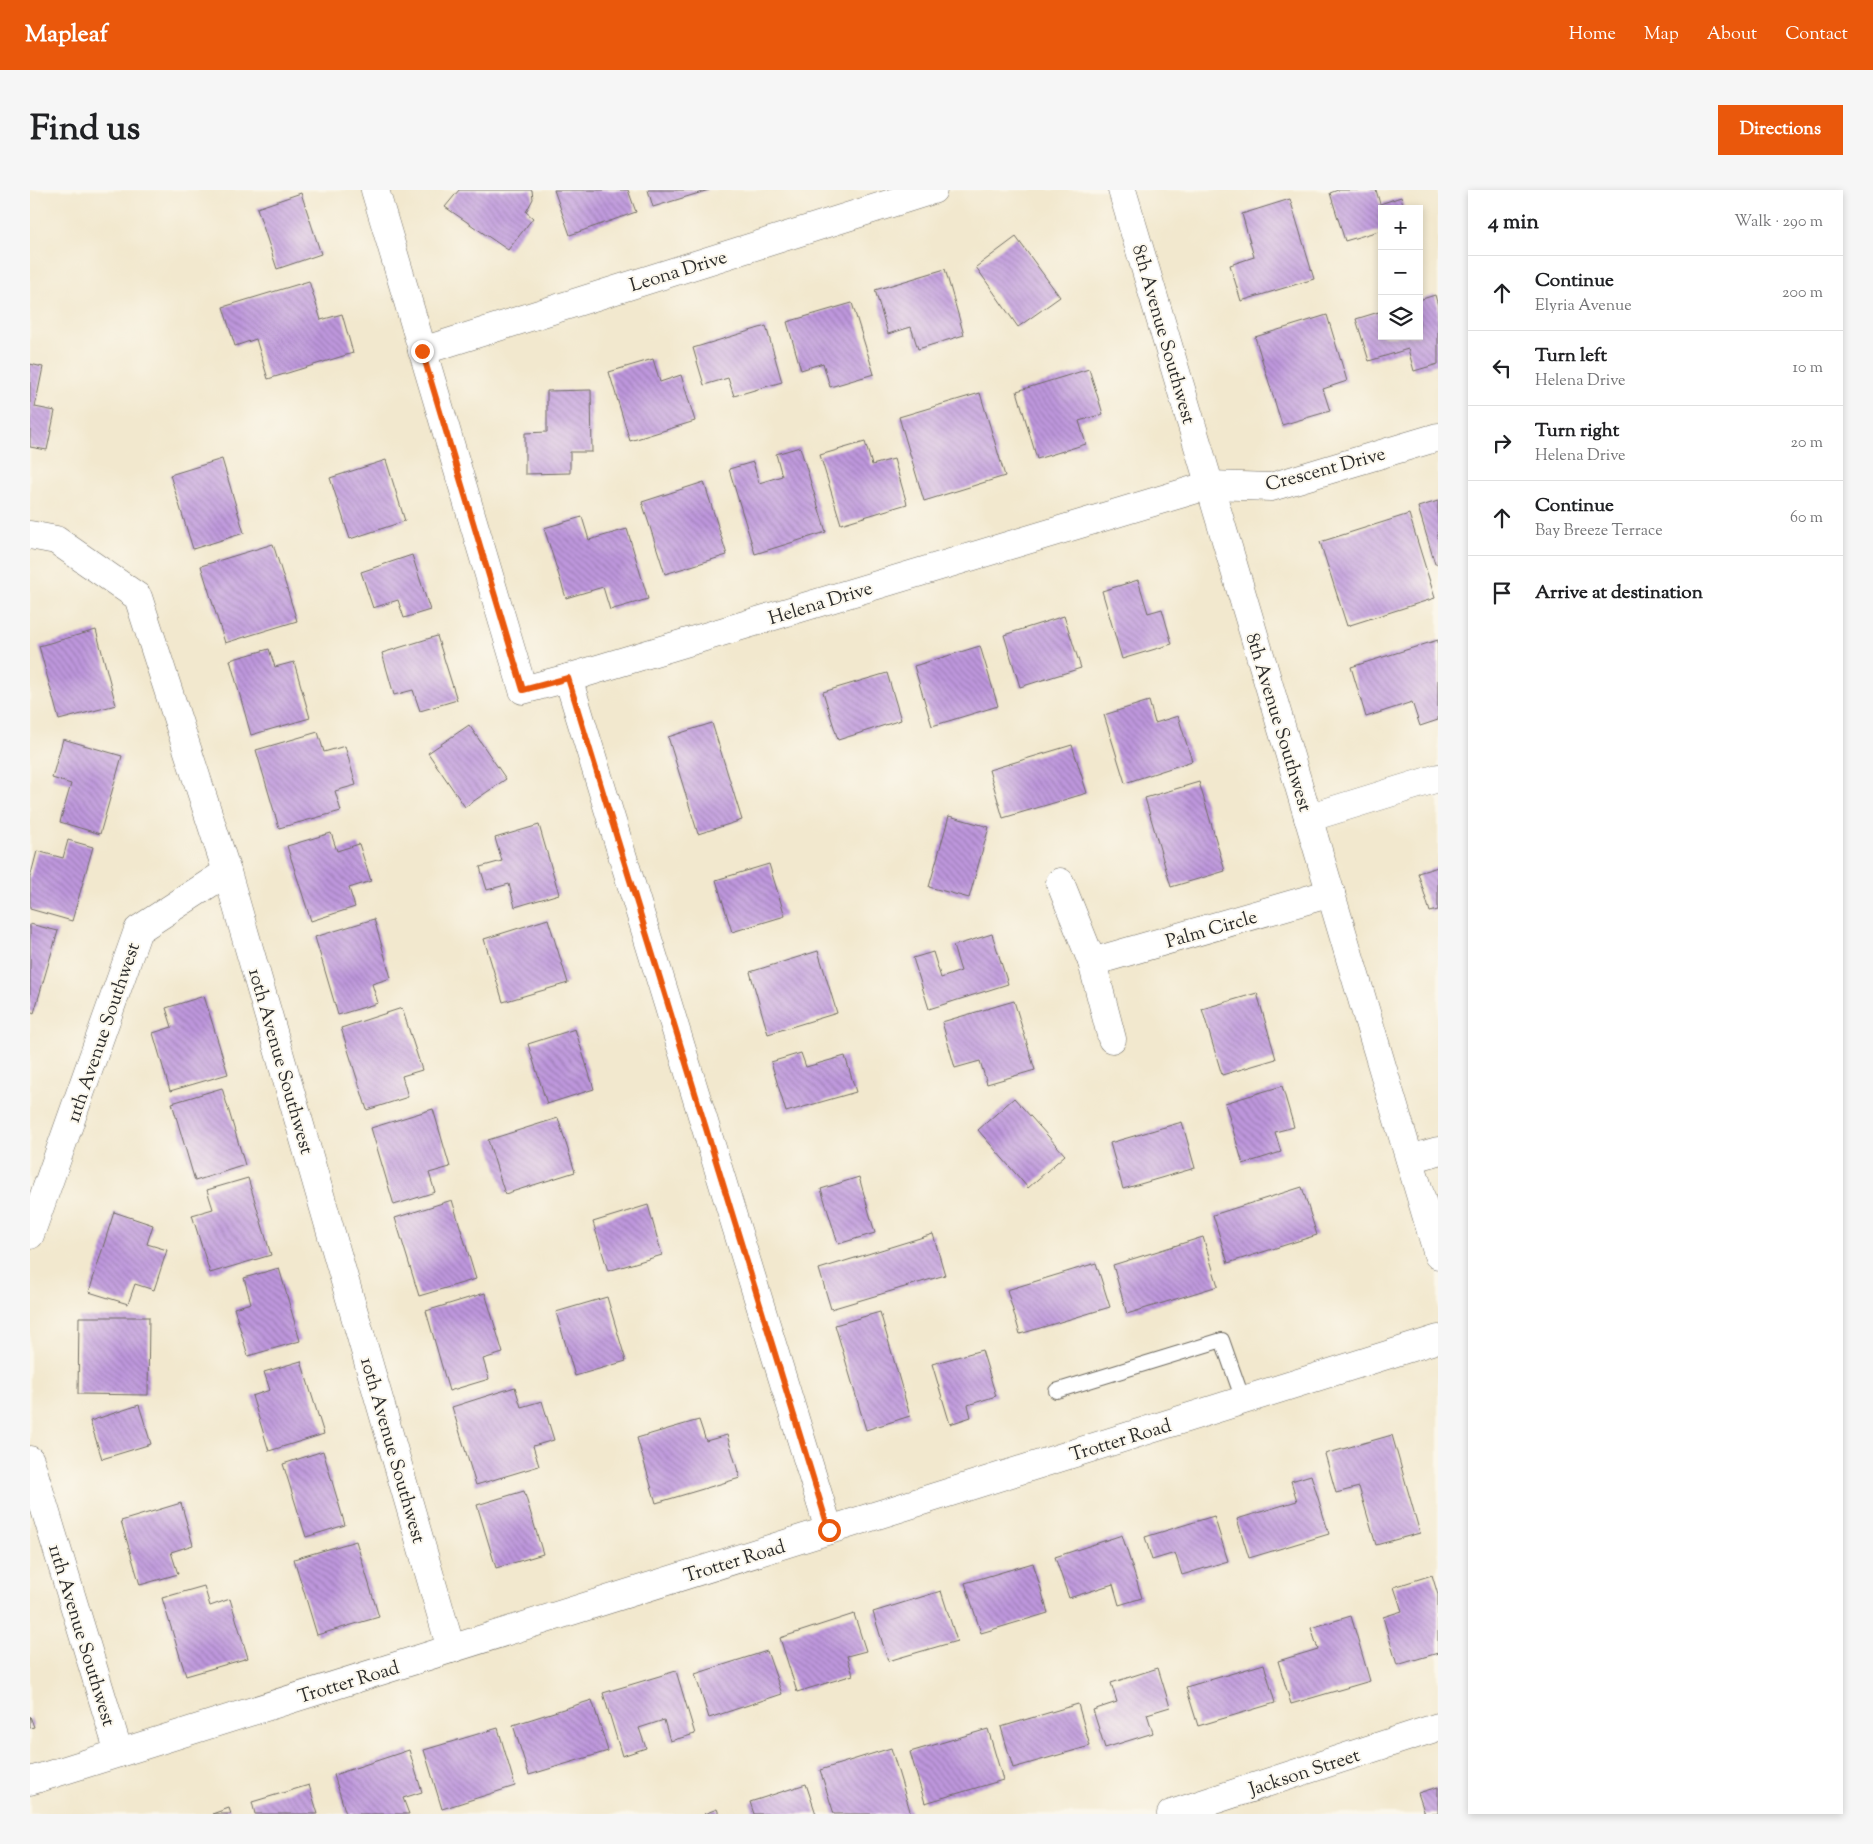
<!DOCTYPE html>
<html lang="en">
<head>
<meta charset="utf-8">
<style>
  :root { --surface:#fff; --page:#f6f6f6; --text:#202124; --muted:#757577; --line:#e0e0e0; --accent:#ea580c }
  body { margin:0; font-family:"Sorts Mill Goudy",serif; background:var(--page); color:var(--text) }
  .controls { position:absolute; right:15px; top:15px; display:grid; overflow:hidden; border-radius:0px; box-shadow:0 2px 8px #0003 }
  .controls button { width:45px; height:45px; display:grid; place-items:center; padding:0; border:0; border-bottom:1px solid var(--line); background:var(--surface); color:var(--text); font:25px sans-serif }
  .stop { position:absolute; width:15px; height:15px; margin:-11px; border:4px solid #ea580c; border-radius:50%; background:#fff }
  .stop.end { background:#ea580c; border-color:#fff; box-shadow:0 1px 5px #0008 }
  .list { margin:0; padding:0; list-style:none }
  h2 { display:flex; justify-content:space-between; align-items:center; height:65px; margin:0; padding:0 20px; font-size:21px }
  h2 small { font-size:16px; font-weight:400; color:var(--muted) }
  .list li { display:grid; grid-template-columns:32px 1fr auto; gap:15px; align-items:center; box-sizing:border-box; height:75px; padding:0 20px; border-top:1px solid var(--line) }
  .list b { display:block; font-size:19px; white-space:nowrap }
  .list p { margin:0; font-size:16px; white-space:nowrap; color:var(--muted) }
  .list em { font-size:16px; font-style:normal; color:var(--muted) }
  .icon { flex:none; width:28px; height:28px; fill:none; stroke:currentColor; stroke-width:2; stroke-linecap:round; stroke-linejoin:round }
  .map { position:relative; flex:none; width:1408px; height:1624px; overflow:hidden; border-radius:0px }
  header { display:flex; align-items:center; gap:30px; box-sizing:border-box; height:70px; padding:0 25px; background:var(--accent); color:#fff }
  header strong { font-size:24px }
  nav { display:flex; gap:28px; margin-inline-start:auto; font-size:18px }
  .intro { display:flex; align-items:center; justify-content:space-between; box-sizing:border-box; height:120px; padding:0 30px }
  h1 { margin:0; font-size:35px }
  .button { padding:12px 22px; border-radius:0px; background:var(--accent); color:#fff; font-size:18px; font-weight:700 }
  main { display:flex; gap:30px; padding:0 30px }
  aside { flex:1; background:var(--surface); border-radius:0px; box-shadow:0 2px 8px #0003 }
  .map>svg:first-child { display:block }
</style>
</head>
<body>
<header>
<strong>Mapleaf</strong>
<nav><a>Home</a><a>Map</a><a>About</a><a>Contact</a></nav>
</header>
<div class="intro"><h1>Find us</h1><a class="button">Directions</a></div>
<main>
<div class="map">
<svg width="1408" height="1624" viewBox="0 0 1408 1624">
  <defs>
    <pattern id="building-back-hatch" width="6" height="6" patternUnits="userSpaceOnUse" patternTransform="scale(1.25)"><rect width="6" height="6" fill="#be97dd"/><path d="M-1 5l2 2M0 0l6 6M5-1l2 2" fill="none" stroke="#9b7bb3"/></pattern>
  </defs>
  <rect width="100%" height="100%" fill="#fbf7ec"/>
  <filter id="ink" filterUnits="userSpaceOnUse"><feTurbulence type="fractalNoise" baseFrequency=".02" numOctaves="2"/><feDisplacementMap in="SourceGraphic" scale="10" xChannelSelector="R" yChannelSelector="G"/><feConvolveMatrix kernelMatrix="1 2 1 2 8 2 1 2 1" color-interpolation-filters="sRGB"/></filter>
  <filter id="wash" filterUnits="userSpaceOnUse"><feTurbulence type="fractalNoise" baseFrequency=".0096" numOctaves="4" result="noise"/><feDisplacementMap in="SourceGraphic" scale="20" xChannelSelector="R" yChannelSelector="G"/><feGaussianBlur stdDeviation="1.12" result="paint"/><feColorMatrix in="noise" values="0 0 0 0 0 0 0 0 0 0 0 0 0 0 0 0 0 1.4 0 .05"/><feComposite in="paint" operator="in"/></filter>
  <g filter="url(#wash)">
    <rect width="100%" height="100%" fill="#f2e8ce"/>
    <g id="blocks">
      <g fill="url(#building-back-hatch)">
        <polygon points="429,0 502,0 503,9 496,22 503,28 478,60 415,17"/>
        <polygon points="524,0 598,0 606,22 540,45"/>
        <polygon points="618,0 679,0 623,17"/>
        <polygon points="1308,0 1346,0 1350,14 1371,7 1374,19 1352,19 1352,40 1315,51 1300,3"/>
        <polygon points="271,3 291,64 247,79 227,18"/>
        <polygon points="1260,9 1284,89 1211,111 1200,75 1224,67 1212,24"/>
        <polygon points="986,47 1030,107 988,137 946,77"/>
        <polygon points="915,79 934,145 888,159 881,137 858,144 845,100"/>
        <polygon points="279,91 291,130 312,124 323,163 238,189 226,149 205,156 193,117"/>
        <polygon points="1405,105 1408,116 1408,174 1384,181 1378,159 1339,171 1326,129 1352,121 1352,146 1389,146 1389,110"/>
        <polygon points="822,113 844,184 800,197 793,173 771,180 757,132"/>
        <polygon points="1297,125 1317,191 1293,199 1300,221 1252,235 1225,147"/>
        <polygon points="736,136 752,192 704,206 698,188 674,195 663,158"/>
        <polygon points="623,169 630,192 651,185 665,231 600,251 579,182"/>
        <polygon points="0,174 13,177 5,217 25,221 17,260 0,257"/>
        <polygon points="1059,179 1073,224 1049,231 1056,254 1007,269 987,201"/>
        <polygon points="561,200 562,262 540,262 540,283 495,284 495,243 517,242 517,201"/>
        <polygon points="950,203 975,286 894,311 869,227"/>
        <polygon points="835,252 842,275 864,269 877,314 811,334 790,265"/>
        <polygon points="770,257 796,342 725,364 699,279 723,272 729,293 752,286 746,264"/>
        <polygon points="192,269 214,343 163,359 140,285"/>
        <polygon points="356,270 375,331 320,349 300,288"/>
        <polygon points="674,292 697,365 635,384 612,312"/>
        <polygon points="1408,311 1408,374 1405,374 1388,317"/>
        <polygon points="1379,324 1405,408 1317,436 1290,352"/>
        <polygon points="552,327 559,350 597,339 618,409 580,420 573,397 536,408 514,338"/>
        <polygon points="243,354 267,431 195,453 171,376"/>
        <polygon points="382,365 400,420 374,428 368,410 343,418 331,382"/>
        <polygon points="1108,390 1118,423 1132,419 1142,454 1092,469 1072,401"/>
        <polygon points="1034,426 1051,478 990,497 974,445"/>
        <polygon points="66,440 86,515 29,530 9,456"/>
        <polygon points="407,446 427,510 390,521 383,500 364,505 352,463"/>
        <polygon points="1408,450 1408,530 1390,536 1382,512 1336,527 1321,477"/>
        <polygon points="950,456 968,516 902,536 884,476"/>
        <polygon points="239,459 245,477 264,472 280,528 221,545 200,470"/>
        <polygon points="857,483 871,530 808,550 793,502"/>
        <polygon points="1119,511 1125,533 1148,526 1162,571 1095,593 1074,525"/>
        <polygon points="682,533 712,630 668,644 638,547"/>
        <polygon points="439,535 476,589 435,617 398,563"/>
        <polygon points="288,542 294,562 315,556 326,595 305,601 311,621 249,638 226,560"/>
        <polygon points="33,549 92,566 70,644 30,632 41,594 22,588"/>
        <polygon points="1042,555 1057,603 973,628 959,580"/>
        <polygon points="1169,592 1195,681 1141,697 1115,608"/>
        <polygon points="919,626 959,637 939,708 899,697"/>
        <polygon points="509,635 529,704 485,717 479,694 457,700 450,677 472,671 465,648"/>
        <polygon points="301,643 307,661 329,654 341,691 319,698 325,717 281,731 257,656"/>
        <polygon points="38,650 63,657 42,731 0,719 0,688 7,661 33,668"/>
        <polygon points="739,674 755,726 702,742 686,690"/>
        <polygon points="1408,677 1408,720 1400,722 1388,683"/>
        <polygon points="344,729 361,788 342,794 348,813 308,825 285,747"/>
        <polygon points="518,729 538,793 473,812 454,749"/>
        <polygon points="0,734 28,741 4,823 0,821"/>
        <polygon points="962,744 978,794 899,819 883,768 903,762 911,788 931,781 923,756"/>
        <polygon points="788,761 807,823 738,844 720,782"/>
        <polygon points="1227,803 1246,869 1192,885 1172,819"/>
        <polygon points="174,806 198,884 140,901 123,843 142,837 136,818"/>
        <polygon points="984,811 1005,880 957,894 950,871 925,878 912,832"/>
        <polygon points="372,818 392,880 372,886 378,907 337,920 311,838"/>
        <polygon points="545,839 564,899 517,914 498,854"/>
        <polygon points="771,863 776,877 815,866 826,902 756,922 741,872"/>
        <polygon points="1252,896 1264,937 1245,942 1251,962 1213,974 1195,913"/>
        <polygon points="192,898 215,975 165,991 142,913"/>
        <polygon points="984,908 1035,965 998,998 948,940"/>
        <polygon points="403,919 420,977 399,983 405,1002 364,1015 341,938"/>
        <polygon points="528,928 545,982 475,1004 458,950"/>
        <polygon points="1152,932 1165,978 1093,999 1080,953"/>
        <polygon points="829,987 845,1043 808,1054 791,999"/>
        <polygon points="218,988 241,1065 180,1083 162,1025 183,1019 177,1000"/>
        <polygon points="1272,997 1287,1045 1198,1073 1183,1025"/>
        <polygon points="422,1010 446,1089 389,1106 365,1028"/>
        <polygon points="618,1015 632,1065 578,1081 563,1032"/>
        <polygon points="84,1022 123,1035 117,1054 137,1060 124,1100 105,1094 98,1114 59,1102"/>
        <polygon points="903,1044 915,1085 801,1119 789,1079"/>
        <polygon points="1173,1047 1188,1096 1097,1124 1083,1075"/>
        <polygon points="1066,1073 1080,1117 990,1144 977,1100"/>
        <polygon points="249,1078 270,1151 218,1166 204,1118 221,1113 214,1088"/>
        <polygon points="455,1103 473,1163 453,1169 459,1189 419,1201 396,1121"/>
        <polygon points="577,1107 596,1171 545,1186 526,1122"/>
        <polygon points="850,1122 880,1226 836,1240 805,1135"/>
        <polygon points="49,1127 119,1127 118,1205 48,1204"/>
        <polygon points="952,1160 966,1206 938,1215 941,1227 920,1234 902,1174"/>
        <polygon points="271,1171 294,1244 239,1261 222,1206 240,1200 234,1182"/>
        <polygon points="485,1197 491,1217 512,1211 524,1250 503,1256 509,1276 446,1295 422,1217"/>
        <polygon points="109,1215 121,1254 72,1269 60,1231"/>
        <polygon points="669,1230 676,1251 697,1245 710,1288 626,1313 607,1248"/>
        <polygon points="1362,1245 1390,1343 1346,1355 1329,1297 1306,1303 1295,1264"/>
        <polygon points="293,1261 315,1335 276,1347 253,1274"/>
        <polygon points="1281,1285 1299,1344 1219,1368 1207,1329 1267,1311 1261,1291"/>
        <polygon points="494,1301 513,1364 466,1378 447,1315"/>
        <polygon points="151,1313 163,1355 141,1362 148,1384 110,1395 91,1331"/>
        <polygon points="1184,1326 1198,1371 1152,1385 1145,1363 1122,1370 1115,1347"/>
        <polygon points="1092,1345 1112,1408 1089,1415 1083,1394 1039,1408 1025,1367"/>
        <polygon points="326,1351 349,1427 287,1445 264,1369"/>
        <polygon points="1003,1373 1018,1423 951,1443 935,1393"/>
        <polygon points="1402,1385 1408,1405 1408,1463 1367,1475 1353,1427 1372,1421 1364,1397"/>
        <polygon points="174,1396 180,1416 200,1409 218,1468 156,1486 132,1408"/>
        <polygon points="911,1401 927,1451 858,1471 843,1422"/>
        <polygon points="824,1424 836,1461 817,1466 823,1485 767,1502 750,1448"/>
        <polygon points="1321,1426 1340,1491 1261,1514 1248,1471 1288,1459 1281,1438"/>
        <polygon points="737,1461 752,1504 679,1528 665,1484"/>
        <polygon points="1234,1474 1245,1513 1168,1536 1156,1497"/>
        <polygon points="1128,1478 1140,1517 1117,1524 1123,1543 1075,1558 1063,1520 1087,1512 1081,1493"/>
        <polygon points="646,1481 665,1544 640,1551 634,1530 609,1538 616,1558 592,1566 573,1503"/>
        <polygon points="562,1510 578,1561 499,1585 483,1535"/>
        <polygon points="1048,1514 1060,1556 983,1578 971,1537"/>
        <polygon points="0,1526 4,1537 0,1538"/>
        <polygon points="468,1538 485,1596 412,1619 394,1560"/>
        <polygon points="958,1539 973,1590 895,1613 880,1562"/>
        <polygon points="861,1558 881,1624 804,1624 790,1580"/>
        <polygon points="379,1560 392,1602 373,1608 379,1624 316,1624 304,1585"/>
        <polygon points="776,1594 786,1624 724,1624 720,1612"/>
        <polygon points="279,1595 288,1624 225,1624 222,1612"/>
        <polygon points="1408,1597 1408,1624 1395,1624 1388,1603"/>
        <polygon points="199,1618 201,1624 182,1624"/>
        <polygon points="687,1619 689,1624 674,1624"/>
      </g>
    </g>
  </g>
  <g filter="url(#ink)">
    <use href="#blocks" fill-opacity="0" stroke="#716d64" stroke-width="1"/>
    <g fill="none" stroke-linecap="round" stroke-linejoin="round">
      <g stroke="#716d64" stroke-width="16">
        <polyline id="service" points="1026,1201 1192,1150 1213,1210"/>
      </g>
      <g stroke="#716d64" stroke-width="29">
        <g id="minor">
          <polyline points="345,0 493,500 538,488 1180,295 1241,297 1408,247"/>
          <polyline points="392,161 903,0"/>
          <polyline points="0,345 26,350 108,407 197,682 421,1459"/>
          <polyline points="538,488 799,1340"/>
          <polyline points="1278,628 1408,588"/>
          <polyline points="1030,692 1062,772 1082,849"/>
          <polyline points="1062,772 1301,703"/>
          <polyline points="1380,969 1408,961"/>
          <polyline points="0,1045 108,740 197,682"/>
          <polyline points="0,1270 89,1563"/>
          <polyline points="0,1591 1408,1149"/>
          <polyline points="1141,1624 1408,1537"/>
        </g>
      </g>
      <g stroke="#716d64" stroke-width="29">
        <polyline id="tertiary" points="1092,0 1408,1065"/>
      </g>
      <use href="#service" stroke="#fff" stroke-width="14"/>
      <use href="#minor" stroke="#fff" stroke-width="28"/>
      <use href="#tertiary" stroke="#fff" stroke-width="28"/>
    </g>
  </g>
  <g fill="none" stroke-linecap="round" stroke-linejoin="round" filter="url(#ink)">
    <polyline stroke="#ea580c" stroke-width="6" points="392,161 493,500 538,488 799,1340"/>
  </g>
  <g text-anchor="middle" stroke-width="4" stroke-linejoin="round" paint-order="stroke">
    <g font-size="19" fill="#2b2b2b" stroke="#fbf7ec">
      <text transform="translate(648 80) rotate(-17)" y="7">Leona Drive</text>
      <text transform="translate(1135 144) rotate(74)" y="7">8th Avenue Southwest</text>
      <text transform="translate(1295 278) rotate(-15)" y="7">Crescent Drive</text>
      <text transform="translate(790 412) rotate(-17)" y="7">Helena Drive</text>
      <text transform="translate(1250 532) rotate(73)" y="7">8th Avenue Southwest</text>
      <text transform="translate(1181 738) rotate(-16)" y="7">Palm Circle</text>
      <text transform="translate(72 842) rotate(-71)" y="7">11th Avenue Southwest</text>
      <text transform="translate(252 871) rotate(74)" y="7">10th Avenue Southwest</text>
      <text transform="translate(1090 1249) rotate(-17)" y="7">Trotter Road</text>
      <text transform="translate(364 1260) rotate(74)" y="7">10th Avenue Southwest</text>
      <text transform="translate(704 1370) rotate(-17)" y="7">Trotter Road</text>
      <text transform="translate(53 1445) rotate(73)" y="7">11th Avenue Southwest</text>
      <text transform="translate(318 1491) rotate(-17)" y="7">Trotter Road</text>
      <text transform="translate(1274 1581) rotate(-18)" y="7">Jackson Street</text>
    </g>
  </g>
</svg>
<div class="controls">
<button>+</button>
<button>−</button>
<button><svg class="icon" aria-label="layers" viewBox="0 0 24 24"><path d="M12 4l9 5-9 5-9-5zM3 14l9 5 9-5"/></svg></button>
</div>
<div class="stop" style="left:799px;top:1340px"></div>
<div class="stop end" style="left:392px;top:161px"></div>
</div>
<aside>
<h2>4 min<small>Walk · 290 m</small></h2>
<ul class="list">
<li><svg class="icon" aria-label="ahead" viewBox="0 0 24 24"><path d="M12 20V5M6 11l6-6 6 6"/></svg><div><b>Continue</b><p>Elyria Avenue</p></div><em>200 m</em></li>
<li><svg class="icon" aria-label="left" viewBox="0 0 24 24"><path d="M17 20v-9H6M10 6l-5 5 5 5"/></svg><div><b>Turn left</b><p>Helena Drive</p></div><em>10 m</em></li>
<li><svg class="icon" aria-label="right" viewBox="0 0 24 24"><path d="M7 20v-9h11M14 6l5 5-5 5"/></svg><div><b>Turn right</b><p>Helena Drive</p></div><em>20 m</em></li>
<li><svg class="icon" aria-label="ahead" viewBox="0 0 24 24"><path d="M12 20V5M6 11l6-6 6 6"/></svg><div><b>Continue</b><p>Bay Breeze Terrace</p></div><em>60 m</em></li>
<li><svg class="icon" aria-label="arrive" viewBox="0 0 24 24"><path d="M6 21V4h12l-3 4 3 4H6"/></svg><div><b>Arrive at destination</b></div></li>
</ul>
</aside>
</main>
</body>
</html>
